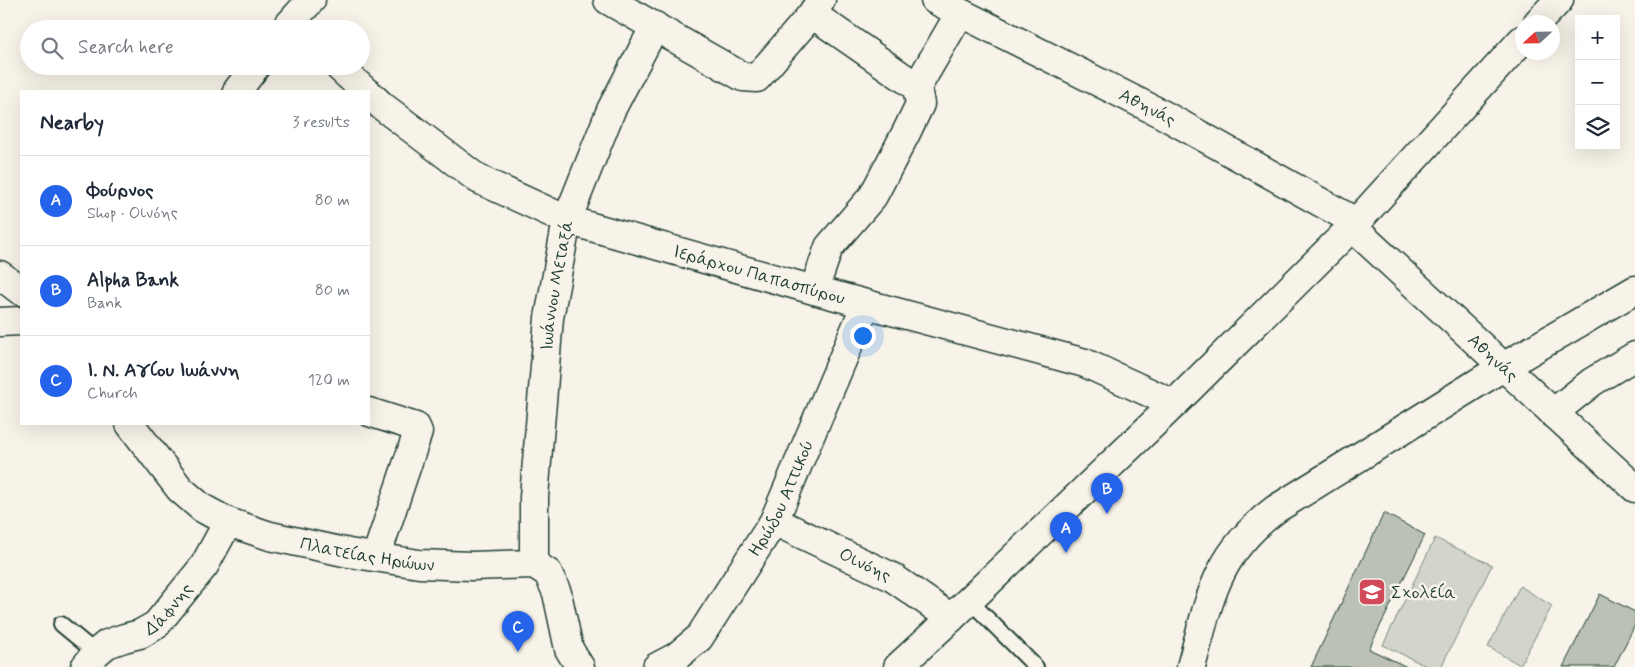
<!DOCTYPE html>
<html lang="en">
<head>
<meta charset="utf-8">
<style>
  :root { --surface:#fff; --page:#f6f6f7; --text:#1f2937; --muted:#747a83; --line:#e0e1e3; --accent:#2563eb }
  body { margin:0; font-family:Mynerve,sans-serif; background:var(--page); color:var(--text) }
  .controls { position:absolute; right:15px; top:15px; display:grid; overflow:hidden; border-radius:0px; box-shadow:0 5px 20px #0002 }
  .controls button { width:45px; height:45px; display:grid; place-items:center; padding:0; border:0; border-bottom:1px solid var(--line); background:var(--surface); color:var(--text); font:25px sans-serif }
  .compass { position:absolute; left:1515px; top:15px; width:45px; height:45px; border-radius:50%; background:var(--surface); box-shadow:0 5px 20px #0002; rotate:248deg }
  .you { position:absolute; left:862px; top:335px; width:18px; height:18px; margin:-12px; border:4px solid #fff; border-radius:50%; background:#1a73e8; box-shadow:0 0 0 8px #1a73e833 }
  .badge { display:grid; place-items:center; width:32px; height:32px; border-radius:50%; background:var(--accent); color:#fff; font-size:16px; font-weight:700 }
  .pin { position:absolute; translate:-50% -41px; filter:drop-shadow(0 1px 2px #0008) }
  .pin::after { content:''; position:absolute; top:26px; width:18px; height:15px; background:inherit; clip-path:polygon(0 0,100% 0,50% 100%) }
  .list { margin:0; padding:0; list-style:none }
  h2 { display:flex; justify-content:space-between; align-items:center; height:65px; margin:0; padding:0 20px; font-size:21px }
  h2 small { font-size:16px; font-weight:400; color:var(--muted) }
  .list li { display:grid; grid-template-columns:32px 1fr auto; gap:15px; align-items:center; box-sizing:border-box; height:90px; padding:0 20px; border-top:1px solid var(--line) }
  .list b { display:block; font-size:19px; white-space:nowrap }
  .list p { margin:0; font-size:16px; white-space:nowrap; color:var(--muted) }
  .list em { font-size:16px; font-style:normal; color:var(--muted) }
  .icon { flex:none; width:28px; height:28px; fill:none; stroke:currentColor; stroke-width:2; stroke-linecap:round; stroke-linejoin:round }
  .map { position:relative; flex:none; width:1635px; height:667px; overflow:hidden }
  .search { position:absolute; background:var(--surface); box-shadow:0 5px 20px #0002; left:20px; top:20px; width:350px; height:55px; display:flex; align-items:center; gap:12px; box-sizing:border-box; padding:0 18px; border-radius:28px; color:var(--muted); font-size:19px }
  .panel { position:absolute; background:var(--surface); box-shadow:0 5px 20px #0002; left:20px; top:90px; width:350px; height:335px; border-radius:0px }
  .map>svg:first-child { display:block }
</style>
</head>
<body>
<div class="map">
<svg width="1635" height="667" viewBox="0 0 1635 667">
  <rect width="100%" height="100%" fill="#f7f3e8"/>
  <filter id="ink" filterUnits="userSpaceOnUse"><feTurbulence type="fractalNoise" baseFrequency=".02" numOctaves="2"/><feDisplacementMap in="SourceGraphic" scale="10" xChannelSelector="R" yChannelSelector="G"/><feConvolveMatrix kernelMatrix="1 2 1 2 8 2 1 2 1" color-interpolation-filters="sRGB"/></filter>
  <g filter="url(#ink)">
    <g fill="#d3d5ca" stroke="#79897f">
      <polygon points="1435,538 1492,565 1441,667 1428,667 1383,645"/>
      <polygon points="1520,586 1552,606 1520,665 1488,647"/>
    </g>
    <g fill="#bbc1b6" stroke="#1f3d34">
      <polygon points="1384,513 1425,535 1369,649 1407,667 1311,667"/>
      <polygon points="1600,594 1635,612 1635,625 1614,667 1563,667"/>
    </g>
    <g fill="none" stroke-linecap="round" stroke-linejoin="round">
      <g stroke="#1f3d34" stroke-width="18">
        <g id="service">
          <polyline points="969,600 1036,667"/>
          <polyline points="61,624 96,653"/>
        </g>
      </g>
      <g stroke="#1f3d34" stroke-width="31">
        <g id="minor">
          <polyline points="608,0 743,77 757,78 812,14 821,0"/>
          <path id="s1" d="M935,0L1162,114L1356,222"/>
          <polyline points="812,14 917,87"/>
          <polyline points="338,66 365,91"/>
          <path id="s2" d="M369,94L382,106L478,179L567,220L814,290L1085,363L1174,404"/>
          <path id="s3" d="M1352,227L1635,488"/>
          <polyline points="0,275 21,291"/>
          <polyline points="814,290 829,247 873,196 906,133 920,104 917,87 960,13"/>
          <polyline points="369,412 416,427 418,432 376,557"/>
          <polyline points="1553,413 1592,382 1635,356"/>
          <path id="s4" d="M774,521L892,577L951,618"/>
          <path id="s5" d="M534,564V497L549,318L567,220L611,110L655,26"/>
          <path id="s6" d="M85,667L96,653L107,644L124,638L140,634L156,625L204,566L228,522"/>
          <path id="s7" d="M657,667L676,657L699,638L774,521L866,304"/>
          <path d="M1191,667C1210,598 1215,555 1276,509L1503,367L1635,290"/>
        </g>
      </g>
      <g stroke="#1f3d34" stroke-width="31">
        <polyline id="tertiary" points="0,322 21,321"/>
      </g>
      <g stroke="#1f3d34" stroke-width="31">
        <g id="primary">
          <polyline points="1538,22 1559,0"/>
          <polyline points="285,29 311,0"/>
          <polyline points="237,91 256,66"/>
          <path id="s8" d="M130,424L180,489L202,508L228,522L270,536L349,553L419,564L472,566L534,564L548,573L557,593L569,649L580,667"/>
          <polyline points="898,667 951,618 1174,404 1352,227 1522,40"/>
        </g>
      </g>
      <use href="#service" stroke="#f7f3e8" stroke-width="14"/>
      <use href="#minor" stroke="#f7f3e8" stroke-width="28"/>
      <use href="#tertiary" stroke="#f7f3e8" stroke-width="28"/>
      <use href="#primary" stroke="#f7f3e8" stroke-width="28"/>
    </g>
  </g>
  <defs>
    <g id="school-square" transform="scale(1.4375)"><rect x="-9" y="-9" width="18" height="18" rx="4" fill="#d1495b" stroke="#f7f3e8"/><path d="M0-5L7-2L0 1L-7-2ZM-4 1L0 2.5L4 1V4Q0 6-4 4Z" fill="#fff"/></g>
  </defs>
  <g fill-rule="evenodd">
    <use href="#school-square" x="1372" y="592"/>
  </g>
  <g text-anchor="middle" stroke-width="5" stroke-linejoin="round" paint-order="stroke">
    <g font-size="18" fill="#1f3d34" stroke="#f7f3e8">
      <text dy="6" stroke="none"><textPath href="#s1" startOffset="238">Αθηνάς</textPath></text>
      <text dy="6" stroke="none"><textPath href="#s2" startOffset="436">Ιεράρχου Παπασπύρου</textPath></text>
      <text dy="6" stroke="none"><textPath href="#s5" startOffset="280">Ιωάννου Μεταξά</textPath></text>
      <text dy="6" stroke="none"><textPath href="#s3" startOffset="192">Αθηνάς</textPath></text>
      <text dy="6" stroke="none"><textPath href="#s7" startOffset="214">Ηρώδου Αττικού</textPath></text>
      <text dy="6" stroke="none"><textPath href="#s8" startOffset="284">Πλατείας Ηρώων</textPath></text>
      <text dy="6" stroke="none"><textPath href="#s4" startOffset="101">Οινόης</textPath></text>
      <text dy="6" stroke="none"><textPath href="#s6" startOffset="105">Δάφνης</textPath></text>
    </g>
    <g font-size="18" fill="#1f3d34" stroke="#f7f3e8" text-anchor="start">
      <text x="1391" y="598">Σχολεία</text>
    </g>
  </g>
</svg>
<div class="controls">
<button>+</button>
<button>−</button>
<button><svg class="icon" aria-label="layers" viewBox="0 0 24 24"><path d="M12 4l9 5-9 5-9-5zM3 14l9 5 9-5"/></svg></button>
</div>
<svg class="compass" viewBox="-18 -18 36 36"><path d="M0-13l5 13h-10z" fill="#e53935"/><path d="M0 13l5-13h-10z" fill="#747a83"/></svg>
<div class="you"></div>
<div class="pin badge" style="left:1066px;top:553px">A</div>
<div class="pin badge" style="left:1107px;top:514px">B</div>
<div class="pin badge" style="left:518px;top:652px">C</div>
<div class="search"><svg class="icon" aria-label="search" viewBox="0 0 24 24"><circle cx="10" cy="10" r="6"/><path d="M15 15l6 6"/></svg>Search here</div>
<section class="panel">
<h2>Nearby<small>3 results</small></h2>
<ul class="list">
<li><span class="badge">A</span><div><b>Φούρνος</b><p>Shop · Οινόης</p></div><em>80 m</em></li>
<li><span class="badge">B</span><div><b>Alpha Bank</b><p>Bank</p></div><em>80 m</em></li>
<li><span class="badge">C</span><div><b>Ι. Ν. Αγίου Ιωάννη</b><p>Church</p></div><em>120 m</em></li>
</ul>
</section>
</div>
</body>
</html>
